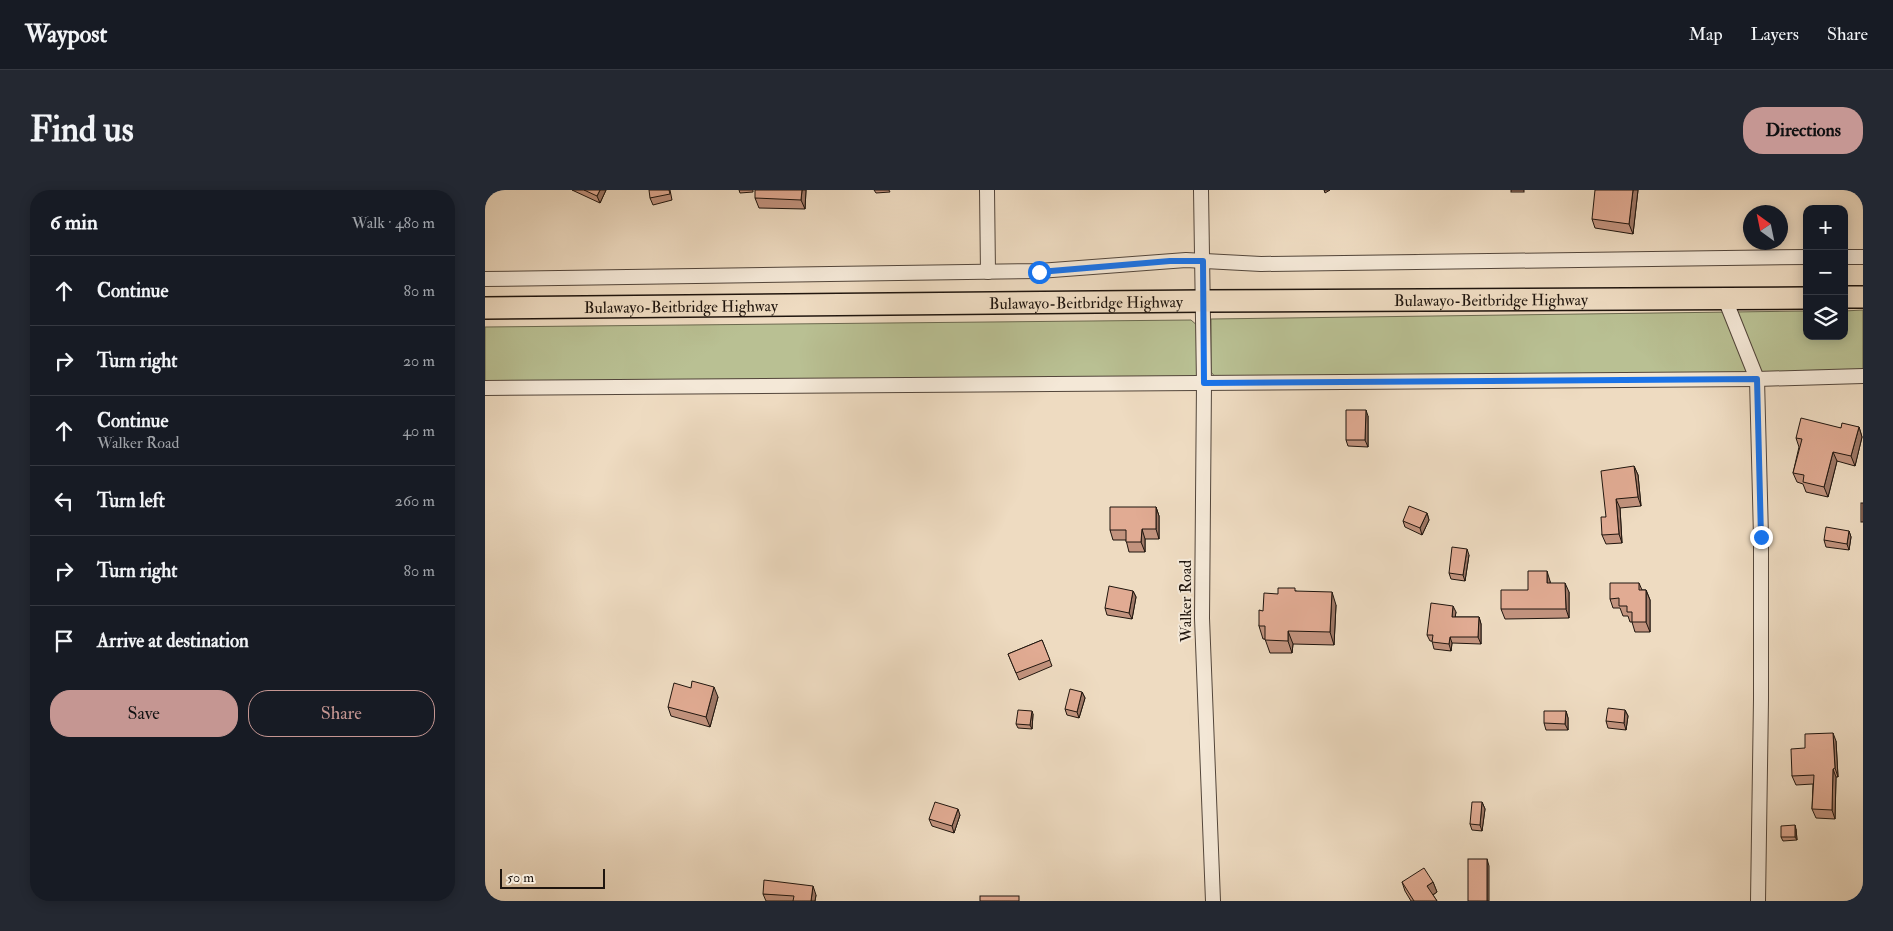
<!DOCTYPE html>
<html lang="en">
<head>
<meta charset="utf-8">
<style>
  :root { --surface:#171b24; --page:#242831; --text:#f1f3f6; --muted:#9ea1a6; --line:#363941; --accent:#c59692 }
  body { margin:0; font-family:"IM FELL Double Pica",serif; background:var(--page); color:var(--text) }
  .controls { position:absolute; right:15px; top:15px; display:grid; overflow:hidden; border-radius:10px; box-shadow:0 2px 12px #0003 }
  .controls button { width:45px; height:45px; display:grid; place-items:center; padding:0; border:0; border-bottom:1px solid var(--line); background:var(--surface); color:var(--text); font:25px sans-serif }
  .compass { position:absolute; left:1258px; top:15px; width:45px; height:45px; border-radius:50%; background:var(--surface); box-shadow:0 2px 12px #0003; rotate:327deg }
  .scale { position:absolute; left:15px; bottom:12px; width:105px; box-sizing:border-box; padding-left:5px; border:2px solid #1f150e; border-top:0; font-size:14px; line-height:18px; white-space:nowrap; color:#1f150e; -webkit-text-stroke:4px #f4e8d7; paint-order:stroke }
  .stop { position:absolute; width:15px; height:15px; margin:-11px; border:4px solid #1a73e8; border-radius:50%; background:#fff }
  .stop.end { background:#1a73e8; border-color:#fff; box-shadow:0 1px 5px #0008 }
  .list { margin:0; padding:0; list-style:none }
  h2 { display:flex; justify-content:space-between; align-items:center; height:65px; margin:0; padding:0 20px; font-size:21px }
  h2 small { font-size:16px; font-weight:400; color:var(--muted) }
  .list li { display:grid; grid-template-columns:32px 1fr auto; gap:15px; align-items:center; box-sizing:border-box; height:70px; padding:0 20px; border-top:1px solid var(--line) }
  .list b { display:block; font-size:19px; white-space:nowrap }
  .list p { margin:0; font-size:16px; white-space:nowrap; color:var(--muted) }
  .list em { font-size:16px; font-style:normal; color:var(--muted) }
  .actions { display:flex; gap:10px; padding:15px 20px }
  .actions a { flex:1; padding:11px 0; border:1px solid var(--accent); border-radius:20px; text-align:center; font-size:18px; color:var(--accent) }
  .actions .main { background:var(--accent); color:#111 }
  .icon { flex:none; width:28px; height:28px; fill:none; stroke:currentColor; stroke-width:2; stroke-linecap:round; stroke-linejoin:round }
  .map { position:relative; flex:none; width:1378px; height:711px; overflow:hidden; border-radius:20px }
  header { display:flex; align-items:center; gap:30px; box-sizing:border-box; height:70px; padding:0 25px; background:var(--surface); border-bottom:1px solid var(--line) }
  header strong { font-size:24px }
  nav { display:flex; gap:28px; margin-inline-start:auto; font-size:18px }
  .intro { display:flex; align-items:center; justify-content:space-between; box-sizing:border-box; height:120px; padding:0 30px }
  h1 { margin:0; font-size:35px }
  .button { padding:12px 22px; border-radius:20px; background:var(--accent); color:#111; font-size:18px; font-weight:700 }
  main { display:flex; gap:30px; padding:0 30px }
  aside { flex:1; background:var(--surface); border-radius:20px; box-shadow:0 2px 12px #0003 }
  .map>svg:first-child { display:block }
</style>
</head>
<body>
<header>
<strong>Waypost</strong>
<nav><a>Map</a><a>Layers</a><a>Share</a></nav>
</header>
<div class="intro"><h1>Find us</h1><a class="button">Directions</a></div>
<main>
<aside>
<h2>6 min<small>Walk · 480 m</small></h2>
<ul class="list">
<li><svg class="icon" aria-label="ahead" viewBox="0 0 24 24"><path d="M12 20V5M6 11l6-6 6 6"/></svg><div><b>Continue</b></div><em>80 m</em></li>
<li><svg class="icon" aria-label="right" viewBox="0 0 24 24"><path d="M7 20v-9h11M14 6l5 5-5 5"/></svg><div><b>Turn right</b></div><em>20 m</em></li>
<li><svg class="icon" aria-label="ahead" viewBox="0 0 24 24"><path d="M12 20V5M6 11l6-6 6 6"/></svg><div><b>Continue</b><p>Walker Road</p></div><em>40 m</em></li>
<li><svg class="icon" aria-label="left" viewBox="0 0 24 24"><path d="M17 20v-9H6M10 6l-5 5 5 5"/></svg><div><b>Turn left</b></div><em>260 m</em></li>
<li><svg class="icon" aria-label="right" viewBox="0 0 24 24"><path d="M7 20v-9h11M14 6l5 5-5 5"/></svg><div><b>Turn right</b></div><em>80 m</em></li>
<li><svg class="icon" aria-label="arrive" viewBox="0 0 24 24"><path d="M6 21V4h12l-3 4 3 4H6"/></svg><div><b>Arrive at destination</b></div></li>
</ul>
<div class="actions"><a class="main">Save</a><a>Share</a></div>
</aside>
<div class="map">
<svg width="1378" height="711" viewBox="0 0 1378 711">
  <rect width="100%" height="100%" fill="#eedbc1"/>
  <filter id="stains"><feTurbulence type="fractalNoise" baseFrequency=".004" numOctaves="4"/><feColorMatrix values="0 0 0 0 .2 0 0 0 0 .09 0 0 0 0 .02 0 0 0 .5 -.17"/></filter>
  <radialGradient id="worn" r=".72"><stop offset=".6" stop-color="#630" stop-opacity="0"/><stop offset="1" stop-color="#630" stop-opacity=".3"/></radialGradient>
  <g fill="#b9c093" stroke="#6c6a50">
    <polygon points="1378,120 1378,181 731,188 726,182 726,129 1322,121 1322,146 1359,146 1359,121"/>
    <polygon points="706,130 714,137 715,189 0,195 0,137"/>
  </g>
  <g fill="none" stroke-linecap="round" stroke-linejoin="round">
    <g stroke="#53463b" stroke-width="16">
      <g id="minor">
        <polyline points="502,0 503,82"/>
        <polyline points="716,0 719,193 717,428 728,711"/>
        <polyline points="1359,67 1378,67"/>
        <polyline points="0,89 554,81 701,70 776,74 1322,67"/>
        <polyline points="1240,109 1272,189 1276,347 1276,509 1273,711"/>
        <polyline points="0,198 1272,189 1378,186"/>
      </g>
    </g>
    <g stroke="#1f150e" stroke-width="24">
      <g id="highway">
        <polyline points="1359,107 1378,107"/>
        <path id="s1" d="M0,118L719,111L1322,108"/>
      </g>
    </g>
    <use href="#minor" stroke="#f4e8d7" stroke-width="14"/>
    <use href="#highway" stroke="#eedbc1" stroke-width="21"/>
  </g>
  <g fill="#c2937e" stroke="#1f150e">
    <polygon points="87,0 121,0 115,13"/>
    <polygon points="185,0 187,10 168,15 165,8"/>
    <polygon points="254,0 268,0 268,2 255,3"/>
    <polygon points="321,0 320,19 274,18 270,8"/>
    <polygon points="389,0 404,0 405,2 391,3"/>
    <rect x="1026" y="0" width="13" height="2"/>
    <polygon points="1153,0 1148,44 1110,38 1107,29"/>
    <polygon points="883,226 883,257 863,256 861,250"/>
    <polygon points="1374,237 1377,247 1370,276 1352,271 1343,307 1321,302 1318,294 1312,292 1308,283 1314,257 1311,248 1356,238"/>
    <polygon points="1149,276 1153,285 1156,316 1135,318 1137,353 1121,354 1117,345 1121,327"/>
    <polygon points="671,317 674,326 674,349 660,349 660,362 644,362 641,350 628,350 625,340"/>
    <polygon points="942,323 944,330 937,345 920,337 918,331"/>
    <polygon points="1364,341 1366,347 1364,360 1341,357 1339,350"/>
    <polygon points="984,365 980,391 966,389 964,383"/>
    <polygon points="1065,391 1065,393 1084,402 1084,428 1020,429 1016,419 1043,400"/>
    <polygon points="1154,393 1157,400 1161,400 1165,410 1165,442 1150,442 1147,432 1145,432 1143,426 1138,426 1135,418 1128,418 1125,409"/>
    <polygon points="648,401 651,407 647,429 622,425 620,418"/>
    <polygon points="811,401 851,415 849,455 808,454 807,463 785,463 780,449 778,449 774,436 778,421 793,404"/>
    <polygon points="971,422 970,427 994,427 996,434 996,454 967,453 966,461 949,459 947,451 945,451 942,445"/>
    <polygon points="557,450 567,476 534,490 523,464"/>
    <polygon points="597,502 600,508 594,528 582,525 580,519"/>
    <polygon points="233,507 225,537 186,526 183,517"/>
    <polygon points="1140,520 1143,526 1141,540 1123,538 1121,531"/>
    <polygon points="1081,521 1083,528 1083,540 1061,540 1059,533"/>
    <polygon points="548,524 547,539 533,538 531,534"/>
    <polygon points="1351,551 1353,587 1351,587 1350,629 1331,628 1327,619 1328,594 1311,595 1307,586 1320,558"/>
    <polygon points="997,612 1000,619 997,641 987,640 985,634"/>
    <polygon points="475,625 469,643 447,636 444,629"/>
    <polygon points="1311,639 1312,650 1298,651 1296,647"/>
    <polygon points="917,692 948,692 952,702 948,705 952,711 926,711 920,701"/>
    <polygon points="278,704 331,705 330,711 281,711"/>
  </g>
  <g fill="#9e7867" stroke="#1f150e">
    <polygon points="115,0 121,0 115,13 112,6"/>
    <polygon points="317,0 321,0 320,19 316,10"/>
    <polygon points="839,0 845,0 840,3"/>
    <polygon points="1148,0 1153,0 1148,44 1144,34"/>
    <polygon points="881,220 883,226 883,257 880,250"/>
    <polygon points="1374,237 1377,247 1370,276 1366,266"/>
    <polygon points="1348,262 1352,271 1343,307 1339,297"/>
    <polygon points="1149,276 1153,285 1156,316 1153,307"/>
    <polygon points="1131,309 1135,318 1137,353 1134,344"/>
    <polygon points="671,317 674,326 674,349 671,339"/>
    <polygon points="942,323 944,330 937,345 935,338"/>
    <polygon points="657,339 660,349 660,362 656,352"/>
    <polygon points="1364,341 1366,347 1364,360 1362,354"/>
    <polygon points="982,359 984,365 980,391 978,385"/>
    <polygon points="1062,381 1065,391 1066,402 1062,393"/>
    <polygon points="1080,393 1084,402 1084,428 1081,419"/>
    <polygon points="1161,400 1165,410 1165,442 1161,432"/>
    <polygon points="648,401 651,407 647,429 644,423"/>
    <polygon points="847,402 851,415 849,455 845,442"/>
    <polygon points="968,416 971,422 969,434 967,427"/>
    <polygon points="994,427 996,434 996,454 993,447"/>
    <polygon points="803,441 808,454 807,463 803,451"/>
    <polygon points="965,447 967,453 966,461 964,454"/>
    <polygon points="229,497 233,507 225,537 221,527"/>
    <polygon points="597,502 600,508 594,528 592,522"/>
    <polygon points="1140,520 1143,526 1141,540 1139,533"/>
    <polygon points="547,521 548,524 547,539 545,535"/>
    <polygon points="1081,521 1083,528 1083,540 1080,534"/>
    <polygon points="1348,543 1351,551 1353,587 1350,578"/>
    <polygon points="1348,579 1351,587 1350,629 1347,620"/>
    <polygon points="997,612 1000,619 997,641 995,635"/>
    <polygon points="473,619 475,625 469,643 467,636"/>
    <polygon points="1310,635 1311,639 1312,650 1310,647"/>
    <polygon points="1002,669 1004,676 1004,711 1002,711"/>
    <polygon points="948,692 952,702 946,706 942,696"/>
    <polygon points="328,696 331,705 330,711 326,711"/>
  </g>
  <g fill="#e1ab93" stroke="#1f150e">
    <polygon points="99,0 115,0 112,6"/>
    <polygon points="164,0 184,0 185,4 165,8"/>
    <polygon points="270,0 317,0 316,10 270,8"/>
    <polygon points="1110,0 1148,0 1144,34 1107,29"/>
    <polygon points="861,220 881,220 880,250 861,250"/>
    <polygon points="1316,228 1356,238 1357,233 1374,237 1366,266 1348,262 1339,297 1318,292 1319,285 1308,283 1317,249 1311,248"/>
    <polygon points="1149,276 1153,307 1131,309 1134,344 1117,345 1116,327 1121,327 1116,281"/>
    <rect x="1376" y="313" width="2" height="19"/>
    <polygon points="924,316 942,323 935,338 918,331"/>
    <polygon points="625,317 671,317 671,339 657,339 656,352 641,352 641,340 625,340"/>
    <polygon points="1341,337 1364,341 1362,354 1339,350"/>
    <polygon points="967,357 982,359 978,385 964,383"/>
    <polygon points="1043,381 1062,381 1062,393 1080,393 1081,419 1016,419 1016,400 1043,400"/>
    <polygon points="1125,393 1154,393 1154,400 1161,400 1161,432 1147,432 1147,422 1142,422 1142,416 1134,416 1134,408 1125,409"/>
    <polygon points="624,396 648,401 644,423 620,418"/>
    <polygon points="793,398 810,398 810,401 847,402 845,442 803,441 803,451 780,450 780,436 774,436 774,420 778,421 779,403 793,404"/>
    <polygon points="946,413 968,416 967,427 994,427 993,447 965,447 964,454 947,452 948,445 942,445"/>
    <polygon points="557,450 565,470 531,483 523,464"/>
    <polygon points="207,491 229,497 221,527 183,517 189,493 206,498"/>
    <polygon points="585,499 597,502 592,522 580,519"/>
    <polygon points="1123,518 1140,520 1139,533 1121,531"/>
    <polygon points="533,520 547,521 545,535 531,534"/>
    <polygon points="1059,521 1081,521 1080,534 1059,533"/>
    <polygon points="1348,543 1350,578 1348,579 1347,620 1327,619 1329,585 1307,586 1306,559 1320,558 1320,544"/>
    <polygon points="450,612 473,619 467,636 444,629"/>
    <polygon points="987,612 997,612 995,635 985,634"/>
    <polygon points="1310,635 1310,647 1296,647 1296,636"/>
    <rect x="983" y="669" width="19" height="42"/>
    <polygon points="939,678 948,692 942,696 952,711 929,711 917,692"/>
    <polygon points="279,690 328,696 326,711 308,711 309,706 278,704"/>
    <rect x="495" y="706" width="39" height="5"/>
  </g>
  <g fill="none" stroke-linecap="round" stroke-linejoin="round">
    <polyline stroke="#1a73e8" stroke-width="6" points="554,82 685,71 718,71 719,193 1272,189 1276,347"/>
  </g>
  <g text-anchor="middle" stroke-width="4" stroke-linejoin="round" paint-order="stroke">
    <g font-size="16" fill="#1f150e" stroke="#f4e8d7">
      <text dy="6" stroke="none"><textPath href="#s1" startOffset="1006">Bulawayo-Beitbridge Highway</textPath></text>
      <text dy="6" stroke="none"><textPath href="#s1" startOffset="601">Bulawayo-Beitbridge Highway</textPath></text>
      <text dy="6" stroke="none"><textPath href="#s1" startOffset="196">Bulawayo-Beitbridge Highway</textPath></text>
      <text transform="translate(700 411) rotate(-90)" y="6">Walker Road</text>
    </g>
  </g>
  <rect width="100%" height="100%" filter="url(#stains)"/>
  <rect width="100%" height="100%" fill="url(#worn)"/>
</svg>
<div class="controls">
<button>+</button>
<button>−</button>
<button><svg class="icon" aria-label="layers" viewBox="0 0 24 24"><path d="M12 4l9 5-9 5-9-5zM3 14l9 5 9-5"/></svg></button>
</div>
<svg class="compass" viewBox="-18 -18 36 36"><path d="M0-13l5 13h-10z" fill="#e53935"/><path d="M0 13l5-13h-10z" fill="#9ea1a6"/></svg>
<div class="scale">50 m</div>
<div class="stop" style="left:554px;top:82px"></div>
<div class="stop end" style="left:1276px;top:347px"></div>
</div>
</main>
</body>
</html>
